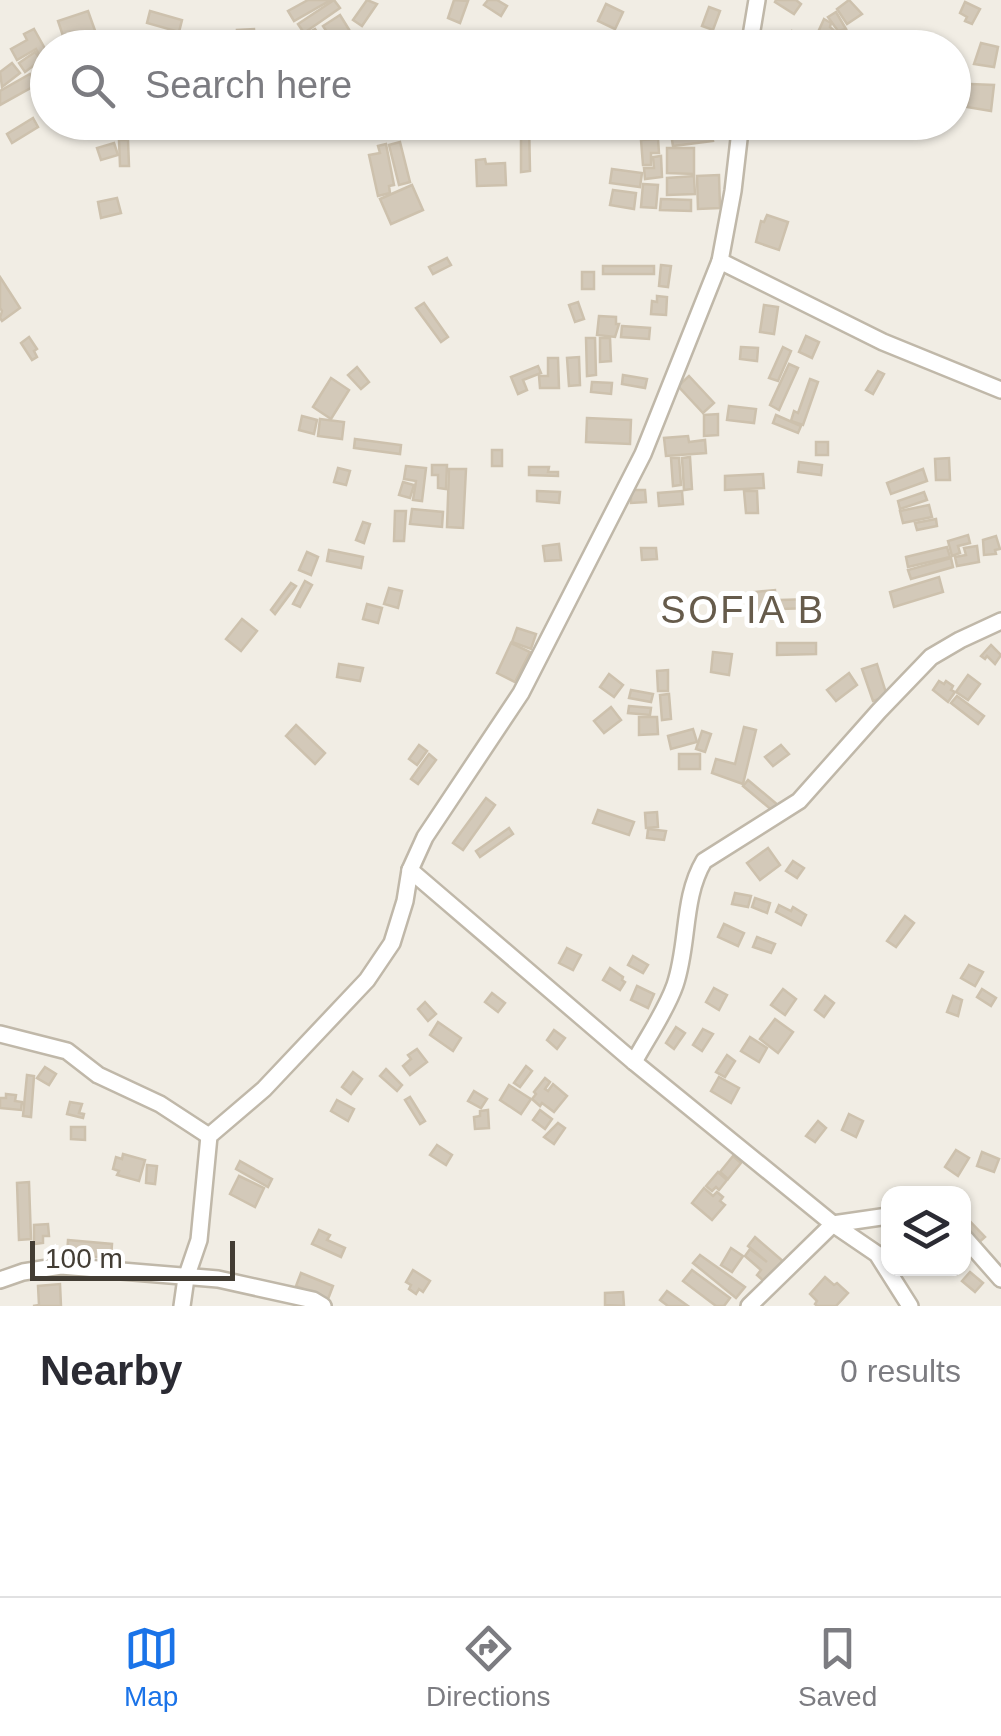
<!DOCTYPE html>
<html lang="en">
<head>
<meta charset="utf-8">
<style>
  :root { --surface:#fff; --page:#f2f2f3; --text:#2b2b33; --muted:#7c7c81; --line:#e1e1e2; --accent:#1a73e8 }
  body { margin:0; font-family:Helvetica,sans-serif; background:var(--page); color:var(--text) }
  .controls { position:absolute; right:30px; bottom:30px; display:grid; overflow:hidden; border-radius:20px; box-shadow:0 2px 8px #0004 }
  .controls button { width:90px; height:90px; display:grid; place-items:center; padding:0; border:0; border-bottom:2px solid var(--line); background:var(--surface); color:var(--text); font:50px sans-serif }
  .scale { position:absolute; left:30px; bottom:25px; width:205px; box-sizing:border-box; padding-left:10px; border:5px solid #433d34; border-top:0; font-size:28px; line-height:35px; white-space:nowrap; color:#433d34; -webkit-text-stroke:8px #fff; paint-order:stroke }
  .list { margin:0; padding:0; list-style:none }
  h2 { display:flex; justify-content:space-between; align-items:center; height:130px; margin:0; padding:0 40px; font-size:42px }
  h2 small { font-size:32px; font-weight:400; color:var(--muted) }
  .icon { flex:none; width:55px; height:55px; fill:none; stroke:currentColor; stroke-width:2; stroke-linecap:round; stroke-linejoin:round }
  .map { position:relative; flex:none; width:1001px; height:1306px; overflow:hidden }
  .search { position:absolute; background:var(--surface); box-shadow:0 2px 8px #0004; left:30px; right:30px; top:30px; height:110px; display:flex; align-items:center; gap:25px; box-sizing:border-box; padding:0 35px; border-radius:55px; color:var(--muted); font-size:38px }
  .sheet { height:290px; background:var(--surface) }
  nav { display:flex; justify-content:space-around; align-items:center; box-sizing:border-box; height:140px; border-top:2px solid var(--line); background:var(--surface); font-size:28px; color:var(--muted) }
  nav a { display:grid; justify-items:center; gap:5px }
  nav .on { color:var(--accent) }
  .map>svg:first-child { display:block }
</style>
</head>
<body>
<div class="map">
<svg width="1001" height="1306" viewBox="0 0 1001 1306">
  <rect width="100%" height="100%" fill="#f1ede4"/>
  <g fill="#d3c9b9" stroke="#cdc1ad" stroke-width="2.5">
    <polygon points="308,0 331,0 294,21 288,11"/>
    <polygon points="334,0 340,8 304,33 298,24"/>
    <polygon points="367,0 377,4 362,26 353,20"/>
    <polygon points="454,0 468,1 460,23 448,18"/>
    <polygon points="488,0 497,0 507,6 501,16 484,5"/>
    <polygon points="776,0 796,0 801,4 794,14 775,2"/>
    <polygon points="849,0 862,14 847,24 837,9"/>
    <polygon points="965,2 980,9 972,24 965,21 967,17 960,13"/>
    <polygon points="606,4 623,12 615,29 598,21"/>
    <polygon points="709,7 720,11 713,30 702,26"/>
    <polygon points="88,11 98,39 67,48 58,21"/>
    <polygon points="150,11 182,20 179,32 147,23"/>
    <polygon points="836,12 846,29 838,31 828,17"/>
    <polygon points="340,15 353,36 337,47 323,26"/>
    <polygon points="824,19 831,23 830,27 837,33 835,38 819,30"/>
    <polygon points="34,29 48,54 48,63 44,64 36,49 17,60 11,49 27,40 24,34"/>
    <polygon points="254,29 255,48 235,48 235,43 238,43 237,30"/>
    <polygon points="315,29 325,44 319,48 310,48 302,37"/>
    <polygon points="792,31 808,40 803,48 780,48 782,45 778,43 785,32 790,35"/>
    <polygon points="981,43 998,47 994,67 974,64"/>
    <polygon points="35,52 41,60 25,72 19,63"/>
    <polygon points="12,63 20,73 2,87 0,72"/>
    <polygon points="30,74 36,85 0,105 0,91"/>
    <polygon points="970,84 994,85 991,111 967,107"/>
    <polygon points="33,118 38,127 12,143 7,134"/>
    <polygon points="201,122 220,122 221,129 180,135 179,126"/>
    <polygon points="487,122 513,122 511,132 504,131 503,136 485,133"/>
    <polygon points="521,122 529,122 530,171 521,172"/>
    <polygon points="608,122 667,122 667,132 609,134"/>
    <polygon points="669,122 704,122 704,127 670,128"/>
    <polygon points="711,130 713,141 673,146 671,134"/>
    <polygon points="658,139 659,153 651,153 651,165 643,165 641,140"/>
    <polygon points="119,140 128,140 129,166 120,166"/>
    <polygon points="400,142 410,182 399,185 389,145"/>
    <polygon points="114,143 118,155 101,160 97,148"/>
    <polygon points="386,144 394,185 389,186 390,193 378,196 369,155 380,153 378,146"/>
    <polygon points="667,148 694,148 694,174 667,173"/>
    <polygon points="661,156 662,177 645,179 644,168 654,168 653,157"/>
    <polygon points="485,159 486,164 505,163 506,185 477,186 476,160"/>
    <polygon points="612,169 642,173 640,187 610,183"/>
    <polygon points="719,175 720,208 698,209 697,176"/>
    <polygon points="694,176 695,194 667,195 667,178"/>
    <polygon points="643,184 658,185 656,208 641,207"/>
    <polygon points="412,185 423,210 391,224 380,199"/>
    <polygon points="613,190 636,193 634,209 610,205"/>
    <polygon points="117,198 121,213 101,218 98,202"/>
    <polygon points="661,199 691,200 691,211 660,210"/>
    <polygon points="767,215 788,222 779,250 756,242 761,221 764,222"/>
    <polygon points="447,258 451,265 433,274 429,267"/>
    <polygon points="661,265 671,266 668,287 659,286"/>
    <rect x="603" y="266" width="51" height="8"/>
    <rect x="582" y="272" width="12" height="17"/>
    <polygon points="0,277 20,308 2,321 0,318 2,311 0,308"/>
    <polygon points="657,296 667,297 666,315 651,314 652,301 657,302"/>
    <polygon points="578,302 584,319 575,322 569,305"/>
    <polygon points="424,303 448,337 441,342 416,308"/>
    <polygon points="764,305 778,307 774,334 760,332"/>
    <polygon points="599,316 616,317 616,324 619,324 615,337 597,335"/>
    <polygon points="622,326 650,328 649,339 621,337"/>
    <polygon points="806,336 819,342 812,358 799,352"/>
    <polygon points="29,337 37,349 34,351 37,357 32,360 21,343"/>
    <polygon points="586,338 595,338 596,375 587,376"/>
    <polygon points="600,338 610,338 611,361 600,362"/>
    <polygon points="741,347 758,348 757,361 740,359"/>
    <polygon points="783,347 791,351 778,381 769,378"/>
    <polygon points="579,357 580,385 569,386 567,358"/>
    <polygon points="548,358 558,358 559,388 540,388 539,376 548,376"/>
    <polygon points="789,364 798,368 779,410 770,405"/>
    <polygon points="538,366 541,373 523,380 527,390 518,394 511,377"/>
    <polygon points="357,367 369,382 361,389 348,375"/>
    <polygon points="878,371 884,374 873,394 866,390"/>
    <polygon points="623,375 647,379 645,388 622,384"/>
    <polygon points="689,376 714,403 703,413 678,386"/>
    <polygon points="331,378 349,390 331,419 313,407"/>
    <polygon points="810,379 818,382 803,425 791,421 794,411 798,413"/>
    <polygon points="592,382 612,383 611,394 591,392"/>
    <polygon points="729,406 756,409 754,423 727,420"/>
    <polygon points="718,414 718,435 704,436 704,415"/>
    <polygon points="776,415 801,426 798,433 773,423"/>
    <polygon points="302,416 317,420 314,434 299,430"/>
    <polygon points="587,418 631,420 630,444 586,442"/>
    <polygon points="320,419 344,422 342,439 318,436"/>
    <polygon points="688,436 689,442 705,440 706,453 666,456 664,438"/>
    <polygon points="355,439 401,445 400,454 354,448"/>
    <rect x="816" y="442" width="12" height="13"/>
    <rect x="492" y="450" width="10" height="16"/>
    <polygon points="690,457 692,489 684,490 682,458"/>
    <polygon points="671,458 679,458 681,485 673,486"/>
    <polygon points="949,458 950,480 936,480 935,459"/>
    <polygon points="799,462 822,465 821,475 798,472"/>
    <polygon points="432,465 447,465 446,489 438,488 438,475 432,475"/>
    <polygon points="406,466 426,468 422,501 413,500 416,481 404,479"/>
    <polygon points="529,467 549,467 548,472 558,472 558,476 529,475"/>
    <polygon points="338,468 350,471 346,485 334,482"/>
    <polygon points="449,469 466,469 463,528 447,527"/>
    <polygon points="923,469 927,481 891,494 887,483"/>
    <polygon points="763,474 764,488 725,490 725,476"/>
    <polygon points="403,482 414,485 410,498 399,495"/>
    <polygon points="631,490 645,490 646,502 631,503"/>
    <polygon points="537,491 560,492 559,503 537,501"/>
    <polygon points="682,491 683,504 659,506 658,493"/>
    <polygon points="744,491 757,491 758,513 746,513"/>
    <polygon points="924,492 927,500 900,509 898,501"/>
    <polygon points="929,505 932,517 903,523 900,511"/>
    <polygon points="412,509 443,512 442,527 410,524"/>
    <polygon points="395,511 406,511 404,541 394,541"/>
    <polygon points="936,519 937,526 917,530 915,523"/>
    <polygon points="363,522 370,524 364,543 356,540"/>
    <polygon points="968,535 970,543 958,546 960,553 952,556 948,541"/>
    <polygon points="996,536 1000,549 995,550 996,554 984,555 983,540"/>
    <polygon points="559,544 561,560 545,561 543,546"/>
    <polygon points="977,546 979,562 957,566 955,557 966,555 964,548"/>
    <polygon points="947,547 950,557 908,567 906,557"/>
    <polygon points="641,548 656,548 657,559 642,560"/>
    <polygon points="329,550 363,557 361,568 327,561"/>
    <polygon points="307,552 318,557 311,575 299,570"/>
    <polygon points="951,558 953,567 911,579 908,570"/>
    <polygon points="939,577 943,592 894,607 890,592"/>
    <polygon points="305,581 312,585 300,607 293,604"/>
    <polygon points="291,583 296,586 275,614 271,610"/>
    <polygon points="389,588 402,591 398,608 384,604"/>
    <polygon points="775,590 777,611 757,613 754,592"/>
    <polygon points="668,598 683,599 682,616 667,615"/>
    <polygon points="812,599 812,608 780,609 780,600"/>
    <polygon points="367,604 382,608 378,623 363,619"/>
    <polygon points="242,619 257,631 241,651 226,639"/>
    <polygon points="517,628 536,634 531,649 512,642"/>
    <polygon points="511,643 530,652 515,682 497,673"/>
    <polygon points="777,643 816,643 816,654 777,655"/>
    <polygon points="991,645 1001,655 995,664 987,656 985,659 981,656"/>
    <polygon points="713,652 732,654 729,675 711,672"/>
    <polygon points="339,664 363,668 360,681 337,677"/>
    <polygon points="877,664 887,696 873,701 862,669"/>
    <polygon points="668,670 668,691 658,691 657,671"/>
    <polygon points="849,673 857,685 836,701 827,690"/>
    <polygon points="609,674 623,685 614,697 600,687"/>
    <polygon points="968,675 980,684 968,700 956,692"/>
    <polygon points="939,681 944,684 946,681 953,686 951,690 955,692 948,702 933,690"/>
    <polygon points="631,690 653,694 651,702 629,698"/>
    <polygon points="669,694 671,719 662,720 660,695"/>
    <polygon points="957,696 984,716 978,724 951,703"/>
    <polygon points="629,706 651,708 650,715 628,713"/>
    <polygon points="611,707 621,720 604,733 594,721"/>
    <polygon points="639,717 657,717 658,734 639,735"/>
    <polygon points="296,725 325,753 315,764 286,736"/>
    <polygon points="744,727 756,730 743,784 712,773 716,759 735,764"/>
    <polygon points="693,729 697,742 671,749 668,736"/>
    <polygon points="702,731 711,734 705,752 696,749"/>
    <polygon points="419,745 427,751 417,765 409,759"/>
    <polygon points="781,745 789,754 773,766 765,757"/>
    <polygon points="429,754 436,760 418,784 411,779"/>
    <rect x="679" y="754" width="21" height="15"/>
    <polygon points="748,780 779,806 774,812 743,786"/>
    <polygon points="486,798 495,805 463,850 453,843"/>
    <polygon points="598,810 634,822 629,835 593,823"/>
    <polygon points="657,812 658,827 646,828 645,813"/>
    <polygon points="509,828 513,834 480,857 476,851"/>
    <polygon points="648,829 666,831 664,840 647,838"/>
    <polygon points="768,848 780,865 760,880 747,863"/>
    <polygon points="793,861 804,868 797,878 786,871"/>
    <polygon points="735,893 751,896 748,907 732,904"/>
    <polygon points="755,898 770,903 767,913 752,907"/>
    <polygon points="779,905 791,911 793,907 806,915 801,925 776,912"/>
    <polygon points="905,916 914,923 896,947 887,941"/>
    <polygon points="724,924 744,933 738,946 718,937"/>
    <polygon points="757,937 775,944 771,953 753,947"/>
    <polygon points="567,948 581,955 573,970 559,963"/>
    <polygon points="633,956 648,965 643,973 628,965"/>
    <polygon points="969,965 983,972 975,986 961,978"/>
    <polygon points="610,968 623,977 622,980 625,982 620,990 603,980"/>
    <polygon points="637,986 654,994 648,1008 631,1000"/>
    <polygon points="714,988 727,995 719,1010 706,1002"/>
    <polygon points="783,989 796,999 785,1015 771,1005"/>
    <polygon points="982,989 996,998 991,1006 977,997"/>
    <polygon points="492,993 505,1003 498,1012 485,1002"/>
    <polygon points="825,996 834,1003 824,1017 815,1010"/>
    <polygon points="953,996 962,1000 958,1016 947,1012"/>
    <polygon points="425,1002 436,1014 428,1021 418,1009"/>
    <polygon points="775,1019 793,1032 778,1053 760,1039"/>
    <polygon points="438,1022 461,1038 453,1051 430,1035"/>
    <polygon points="676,1027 685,1033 674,1049 666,1043"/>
    <polygon points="703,1029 713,1034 702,1051 693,1045"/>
    <polygon points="554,1030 565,1038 557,1049 547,1040"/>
    <polygon points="750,1037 767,1048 759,1062 741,1051"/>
    <polygon points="417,1049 427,1062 410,1075 403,1066 411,1059 408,1055"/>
    <polygon points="727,1055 735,1061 725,1077 716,1072"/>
    <polygon points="526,1066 532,1071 520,1087 514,1083"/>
    <polygon points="45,1067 56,1074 49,1085 37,1078"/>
    <polygon points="386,1069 402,1085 397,1091 380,1076"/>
    <polygon points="353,1072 362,1079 351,1094 342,1087"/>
    <polygon points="27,1075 34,1076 31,1117 23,1116"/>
    <polygon points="719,1077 739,1088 731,1103 711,1091"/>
    <polygon points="545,1078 550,1082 545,1089 548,1091 553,1084 567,1096 554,1112 542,1103 540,1106 532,1099 536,1094 534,1092"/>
    <polygon points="509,1085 531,1099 521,1114 500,1100"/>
    <polygon points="474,1091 487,1099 481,1108 468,1101"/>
    <polygon points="6,1094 16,1095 15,1101 22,1102 21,1110 0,1108 0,1098 6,1098"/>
    <polygon points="410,1097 425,1121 420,1124 405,1100"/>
    <polygon points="337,1100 354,1109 348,1121 331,1111"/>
    <polygon points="70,1102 82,1104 79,1113 84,1114 83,1118 67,1114"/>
    <polygon points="488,1110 489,1128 475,1129 474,1117 480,1116 480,1111"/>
    <polygon points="540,1110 552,1119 545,1129 533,1120"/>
    <polygon points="849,1114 863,1121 856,1137 842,1130"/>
    <polygon points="818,1121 826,1128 815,1142 806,1136"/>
    <polygon points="558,1123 565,1128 554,1144 544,1137"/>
    <polygon points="71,1127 85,1127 85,1140 71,1139"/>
    <polygon points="437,1145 452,1155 446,1165 430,1155"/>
    <polygon points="956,1150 969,1158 958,1176 945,1167"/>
    <polygon points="982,1152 999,1159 994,1172 977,1166"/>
    <polygon points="123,1154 145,1160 139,1181 117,1175 119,1171 113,1169 116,1157 122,1159"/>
    <polygon points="733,1156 741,1163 728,1179 720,1172"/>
    <polygon points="240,1161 272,1179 268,1187 236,1169"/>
    <polygon points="147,1165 157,1166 155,1184 146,1183"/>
    <polygon points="718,1172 727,1180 719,1190 716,1187 712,1191 706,1186"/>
    <polygon points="239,1176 264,1188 255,1207 230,1194"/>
    <polygon points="29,1182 31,1239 19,1240 17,1183"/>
    <polygon points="704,1188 713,1196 717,1192 723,1197 720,1201 725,1205 712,1220 692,1203"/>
    <polygon points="964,1215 985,1237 976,1245 964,1233"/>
    <polygon points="48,1224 49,1236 43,1236 43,1243 34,1244 34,1225"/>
    <polygon points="319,1230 330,1235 327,1240 345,1248 341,1257 312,1244"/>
    <polygon points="755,1237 785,1263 767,1284 757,1275 761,1270 745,1256 750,1249 767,1262 748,1246"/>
    <polygon points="68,1240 112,1244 111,1258 67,1255"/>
    <polygon points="731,1248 743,1256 732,1272 721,1265"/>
    <polygon points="700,1255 745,1287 736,1298 693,1263"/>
    <polygon points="413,1270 430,1281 423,1292 419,1289 416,1294 409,1289 411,1285 406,1282"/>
    <polygon points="692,1270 730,1298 724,1306 716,1306 683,1281"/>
    <polygon points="970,1272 983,1283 975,1292 962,1281"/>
    <polygon points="301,1273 333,1286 328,1299 296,1286"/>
    <polygon points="825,1277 834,1285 837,1283 848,1293 836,1306 817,1306 815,1304 817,1301 810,1294"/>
    <polygon points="60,1284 61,1306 33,1306 39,1305 38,1286"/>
    <polygon points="667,1291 688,1306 668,1306 660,1300"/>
    <polygon points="623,1292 624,1306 605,1305 605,1293"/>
  </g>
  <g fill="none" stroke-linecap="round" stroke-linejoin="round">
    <g stroke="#c0b8a9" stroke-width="20">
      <g id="street">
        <polyline points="749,48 757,0"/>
        <polyline points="720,261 883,342 1001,390"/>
        <polyline points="410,870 634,1062 833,1224 877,1254 910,1306"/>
        <polyline points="0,1034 67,1051 98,1075 160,1104 209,1136"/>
        <path d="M634,1062C647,1038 666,1011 675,985C689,944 682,898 704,861L799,801L879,711L931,657L960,640L1001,621"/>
        <polyline points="964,1237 1001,1279"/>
        <polyline points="0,1280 23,1272 61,1266 218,1279 313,1300 323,1306"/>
        <polyline points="182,1306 186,1278 199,1240 209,1136 264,1089 367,980 392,943 405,901 410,870 425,837 521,693 643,454 720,261 733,191 741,122"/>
        <polyline points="749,1306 833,1224 888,1216"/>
      </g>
    </g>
    <use href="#street" stroke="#fff" stroke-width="15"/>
  </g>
  <g text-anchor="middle" stroke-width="10" stroke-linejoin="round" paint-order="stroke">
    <g font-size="38" letter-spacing="2.5" fill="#665b4b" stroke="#fff">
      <text x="743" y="623">SOFIA B</text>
    </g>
  </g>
</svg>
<div class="controls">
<button><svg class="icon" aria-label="layers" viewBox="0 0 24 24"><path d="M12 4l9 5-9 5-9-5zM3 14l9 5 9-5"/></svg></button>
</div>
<div class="scale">100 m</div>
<div class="search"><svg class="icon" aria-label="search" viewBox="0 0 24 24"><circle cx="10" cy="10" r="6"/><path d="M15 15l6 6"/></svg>Search here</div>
</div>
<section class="sheet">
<h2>Nearby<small>0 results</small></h2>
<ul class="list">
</ul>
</section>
<nav>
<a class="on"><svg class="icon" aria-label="map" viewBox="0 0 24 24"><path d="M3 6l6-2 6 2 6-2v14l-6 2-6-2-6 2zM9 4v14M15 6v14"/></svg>Map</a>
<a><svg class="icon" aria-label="directions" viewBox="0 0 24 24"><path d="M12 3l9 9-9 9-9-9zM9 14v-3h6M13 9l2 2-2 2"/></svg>Directions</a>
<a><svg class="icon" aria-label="saved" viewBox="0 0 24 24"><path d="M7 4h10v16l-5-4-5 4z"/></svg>Saved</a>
</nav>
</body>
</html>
